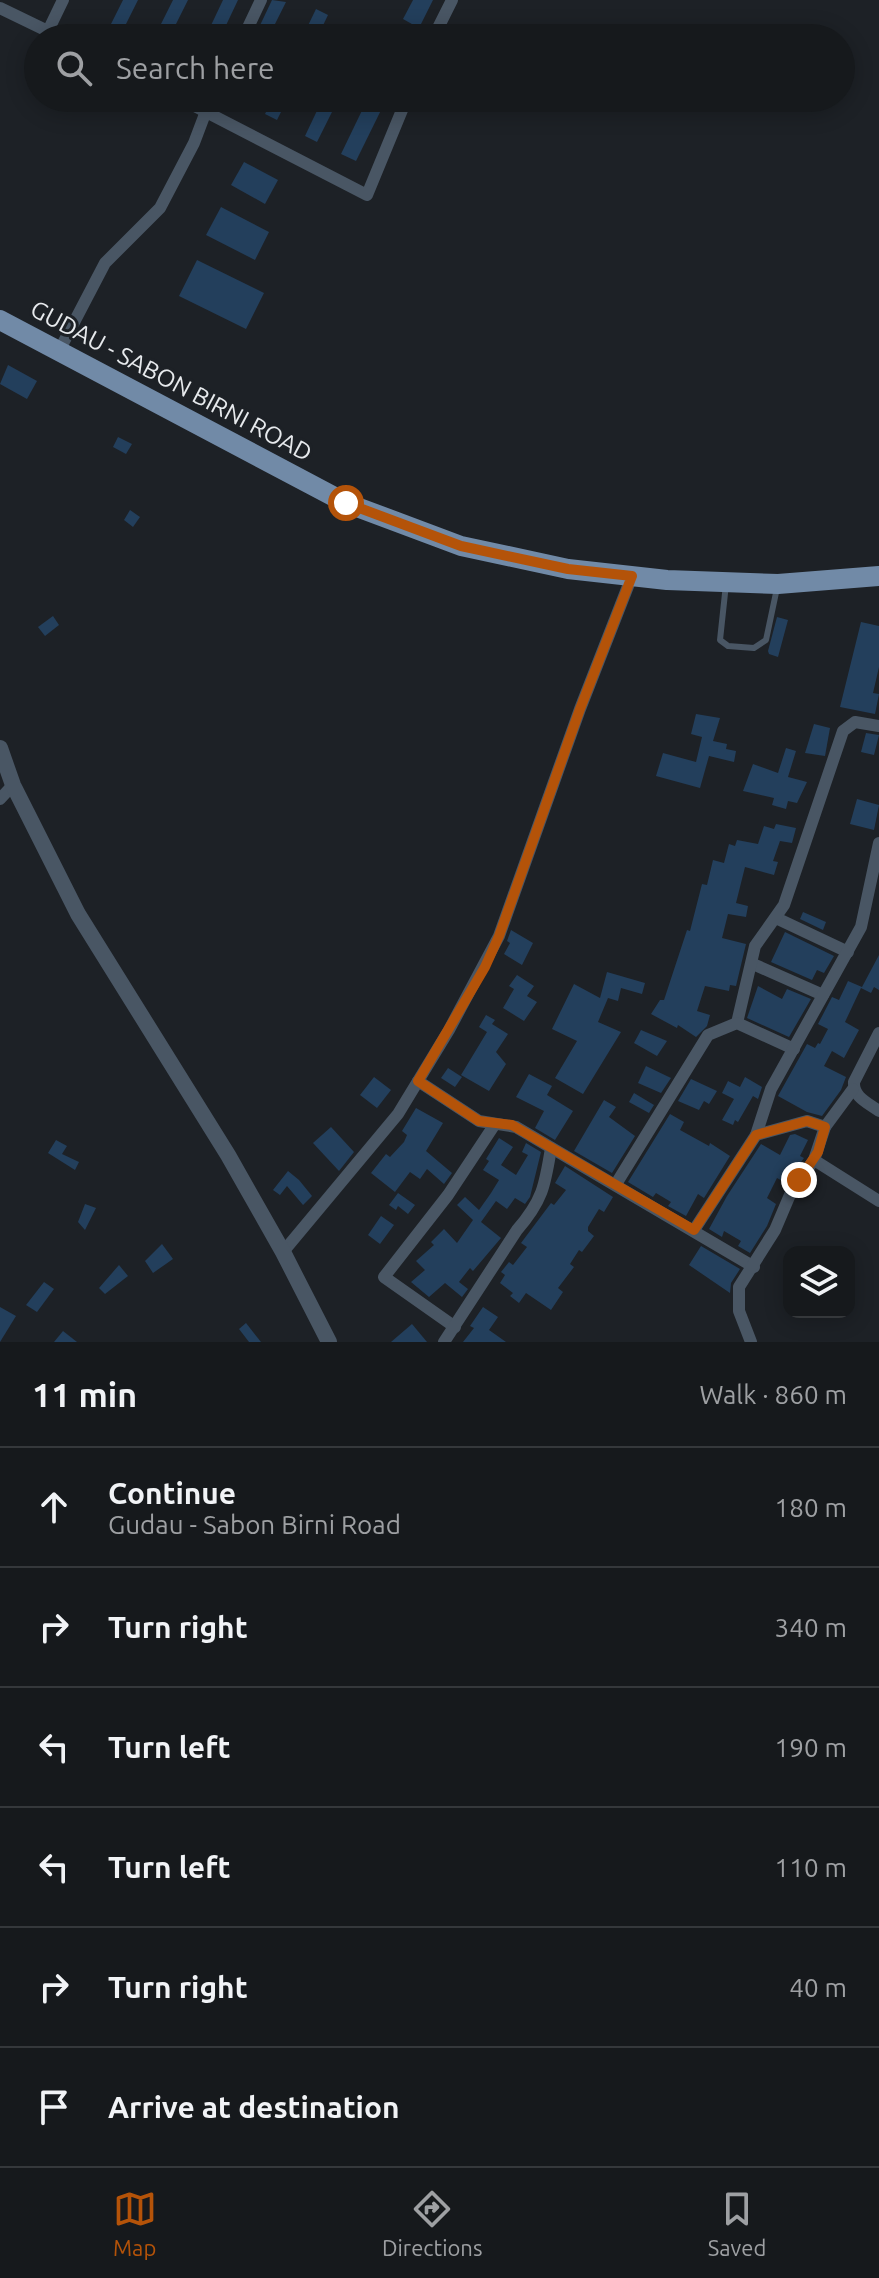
<!DOCTYPE html>
<html lang="en">
<head>
<meta charset="utf-8">
<style>
  :root { --surface:#16191c; --page:#1f2225; --text:#f1f3f6; --muted:#9ea0a3; --line:#35383b; --accent:#b45309 }
  body { margin:0; font-family:Ubuntu,sans-serif; background:var(--page); color:var(--text) }
  .controls { position:absolute; right:24px; bottom:24px; display:grid; overflow:hidden; border-radius:16px; box-shadow:0 4px 20px #0003 }
  .controls button { width:72px; height:72px; display:grid; place-items:center; padding:0; border:0; border-bottom:2px solid var(--line); background:var(--surface); color:var(--text); font:40px sans-serif }
  .stop { position:absolute; width:24px; height:24px; margin:-18px; border:6px solid #b45309; border-radius:50%; background:#fff }
  .stop.end { background:#b45309; border-color:#fff; box-shadow:0 2px 8px #0008 }
  .list { margin:0; padding:0; list-style:none }
  h2 { display:flex; justify-content:space-between; align-items:center; height:104px; margin:0; padding:0 32px; font-size:34px }
  h2 small { font-size:26px; font-weight:400; color:var(--muted) }
  .list li { display:grid; grid-template-columns:52px 1fr auto; gap:24px; align-items:center; box-sizing:border-box; height:120px; padding:0 32px; border-top:2px solid var(--line) }
  .list b { display:block; font-size:30px; white-space:nowrap }
  .list p { margin:0; font-size:26px; white-space:nowrap; color:var(--muted) }
  .list em { font-size:26px; font-style:normal; color:var(--muted) }
  .icon { flex:none; width:44px; height:44px; fill:none; stroke:currentColor; stroke-width:2; stroke-linecap:round; stroke-linejoin:round }
  .map { position:relative; flex:none; width:879px; height:1342px; overflow:hidden }
  .search { position:absolute; background:var(--surface); box-shadow:0 4px 20px #0003; left:24px; right:24px; top:24px; height:88px; display:flex; align-items:center; gap:20px; box-sizing:border-box; padding:0 28px; border-radius:44px; color:var(--muted); font-size:30px }
  .sheet { height:824px; background:var(--surface) }
  nav { display:flex; justify-content:space-around; align-items:center; box-sizing:border-box; height:112px; border-top:2px solid var(--line); background:var(--surface); font-size:22px; color:var(--muted) }
  nav a { display:grid; justify-items:center; gap:4px }
  nav .on { color:var(--accent) }
  .map>svg:first-child { display:block }
</style>
</head>
<body>
<div class="map">
<svg width="879" height="1342" viewBox="0 0 879 1342">
  <rect width="100%" height="100%" fill="#1d2126"/>
  <g fill="#233f5c">
    <polygon points="123,0 138,0 119,38 104,38"/>
    <polygon points="173,0 188,0 169,38 154,38"/>
    <polygon points="223,0 238,0 220,38 205,38"/>
    <polygon points="272,0 286,2 268,38 254,38"/>
    <polygon points="413,0 433,0 419,28 403,19"/>
    <polygon points="316,9 328,15 317,38 302,38"/>
    <polygon points="273,98 288,98 277,120 265,114"/>
    <polygon points="323,98 339,98 317,142 305,136"/>
    <polygon points="368,98 387,98 356,161 341,154"/>
    <polygon points="244,162 278,180 265,204 231,185"/>
    <polygon points="221,207 269,232 255,260 206,235"/>
    <polygon points="197,260 264,293 246,329 179,296"/>
    <polygon points="8,365 37,381 27,399 0,384"/>
    <polygon points="118,437 132,444 126,454 113,447"/>
    <polygon points="130,510 140,517 133,527 124,520"/>
    <polygon points="53,616 59,625 45,636 38,627"/>
    <polygon points="777,617 788,620 778,657 769,654 768,651"/>
    <polygon points="861,622 879,626 879,667 873,693 879,694 875,714 840,707"/>
    <polygon points="696,714 720,718 713,741 727,744 726,749 736,751 734,762 709,756 700,788 656,776 663,753 696,762 702,737 691,734"/>
    <polygon points="814,724 830,728 825,756 805,753"/>
    <polygon points="866,733 879,735 874,755 861,752"/>
    <polygon points="786,748 796,751 788,777 807,782 797,803 788,801 786,809 772,805 774,798 743,791 753,764 778,773"/>
    <polygon points="857,799 879,805 874,830 850,824"/>
    <polygon points="776,824 796,828 792,843 780,841 773,861 778,862 774,875 745,867 736,903 748,906 746,917 728,914 722,938 746,944 736,986 730,985 729,991 705,986 697,1011 710,1015 707,1026 696,1037 678,1025 677,1028 651,1014 660,1000 664,1000 687,930 690,931 702,884 707,885 713,860 724,863 729,844 735,846 737,840 758,844 764,826 774,829"/>
    <polygon points="803,912 826,922 823,930 800,919"/>
    <polygon points="511,930 533,943 522,965 504,954 510,943 507,941"/>
    <polygon points="785,932 834,956 824,973 817,970 812,980 771,962"/>
    <polygon points="879,955 879,990 874,987 871,993 861,988 845,1022 859,1030 844,1058 832,1051 824,1066 846,1077 841,1090 822,1116 807,1112 778,1096 807,1044 815,1048 818,1043 820,1044 828,1029 818,1024 832,997 839,1000 848,981 862,987"/>
    <polygon points="607,972 645,983 642,994 621,988 618,1001 608,998 598,1022 621,1032 583,1094 555,1078 577,1041 552,1029 574,984 600,998"/>
    <polygon points="517,975 534,986 527,996 537,1002 524,1021 503,1008 514,989 509,986"/>
    <polygon points="758,986 782,999 787,989 811,999 789,1037 747,1018"/>
    <polygon points="486,1015 495,1020 492,1024 508,1034 496,1052 506,1064 489,1091 461,1075 487,1032 479,1027"/>
    <polygon points="641,1030 667,1041 657,1056 634,1043"/>
    <polygon points="646,1066 671,1078 661,1093 638,1083"/>
    <polygon points="448,1068 462,1077 455,1087 441,1078"/>
    <polygon points="529,1074 552,1086 547,1095 573,1111 555,1140 535,1128 544,1111 516,1097"/>
    <polygon points="374,1077 391,1090 377,1108 360,1095"/>
    <polygon points="745,1077 762,1087 758,1099 753,1096 738,1122 735,1120 733,1125 722,1120 734,1099 722,1093 728,1081 740,1087"/>
    <polygon points="691,1079 717,1091 709,1104 704,1101 699,1110 678,1101"/>
    <polygon points="634,1093 654,1105 649,1113 629,1102"/>
    <polygon points="604,1100 616,1107 609,1117 635,1136 612,1173 574,1151"/>
    <polygon points="416,1108 443,1123 426,1151 452,1173 444,1184 427,1169 420,1179 410,1172 395,1192 371,1173 386,1154 390,1157 404,1142 407,1135 402,1131"/>
    <polygon points="670,1114 684,1122 680,1130 709,1146 710,1143 730,1156 704,1198 698,1194 686,1216 668,1206 671,1202 656,1193 653,1197 628,1182"/>
    <polygon points="331,1127 354,1152 339,1171 313,1143"/>
    <polygon points="795,1134 808,1140 800,1156 804,1158 786,1183 777,1178 767,1198 776,1204 767,1226 750,1253 738,1246 741,1241 724,1231 722,1237 709,1229 727,1196 761,1144 780,1155 790,1135"/>
    <polygon points="499,1138 513,1147 501,1165 516,1175 528,1155 522,1152 526,1143 541,1152 530,1197 525,1204 515,1198 507,1209 496,1201 481,1222 501,1238 473,1271 470,1268 459,1282 468,1289 462,1297 445,1283 429,1297 411,1282 425,1270 416,1261 434,1245 431,1242 444,1229 457,1243 473,1220 457,1205 465,1197 479,1210 491,1193 499,1180 483,1170 489,1161 486,1159"/>
    <polygon points="56,1140 67,1146 62,1154 79,1162 75,1170 48,1153"/>
    <polygon points="565,1166 613,1197 604,1212 599,1209 588,1227 588,1231 594,1236 582,1252 579,1250 570,1264 574,1267 558,1288 563,1292 551,1310 526,1293 519,1303 510,1296 513,1293 500,1283 505,1275 501,1272 509,1262 513,1265 527,1247 521,1243 551,1203 554,1205 566,1190 555,1183"/>
    <polygon points="288,1171 299,1180 312,1196 303,1205 287,1186 280,1195 273,1190"/>
    <polygon points="398,1193 415,1205 408,1214 398,1206 396,1210 389,1205"/>
    <polygon points="85,1204 96,1208 85,1230 78,1222"/>
    <polygon points="381,1216 394,1225 380,1244 368,1235"/>
    <polygon points="162,1244 173,1259 153,1273 145,1261"/>
    <polygon points="701,1246 740,1269 731,1283 730,1293 689,1265"/>
    <polygon points="119,1265 128,1276 105,1294 99,1288"/>
    <polygon points="44,1282 54,1289 37,1312 26,1305"/>
    <polygon points="0,1307 16,1316 0,1342"/>
    <polygon points="483,1307 498,1317 489,1330 506,1342 463,1342 474,1328 470,1326"/>
    <polygon points="246,1323 261,1342 249,1342 239,1329"/>
    <polygon points="412,1324 427,1342 391,1342"/>
    <polygon points="63,1331 77,1342 54,1342"/>
  </g>
  <g fill="none" stroke-linecap="round" stroke-linejoin="round">
    <polyline stroke="#495664" stroke-width="6" points="726,584 720,640 728,646 754,648 766,640 777,588"/>
    <g stroke="#495664" stroke-width="12">
      <polyline points="0,8 62,38"/>
      <polyline points="48,31 63,0"/>
      <polyline points="243,38 261,0"/>
      <polyline points="433,38 452,0"/>
      <polyline points="179,98 367,195 407,98"/>
      <polyline points="58,353 105,263 160,208 194,143 211,98"/>
      <polyline points="0,799 13,785"/>
      <polyline points="776,918 848,952"/>
      <polyline points="753,964 823,995"/>
      <polyline points="737,1023 755,946 784,905 843,731 855,722 879,726"/>
      <path d="M879,1033L854,1082C853,1097 868,1103 879,1111"/>
      <polyline points="418,1081 479,1121 516,1127 754,1267"/>
      <polyline points="756,1135 807,1121 825,1127 853,1089"/>
      <polyline points="814,1160 879,1201"/>
      <polyline points="616,1184 708,1035 737,1023 794,1049"/>
      <polyline points="694,1230 756,1135 771,1089 861,927 879,843"/>
      <polyline points="283,1252 398,1114 449,1030 499,936 580,709 632,576"/>
      <polyline points="455,1327 384,1277 448,1195 495,1124"/>
      <path d="M444,1342L517,1230C543,1200 545,1185 551,1148"/>
      <polyline points="751,1342 739,1311 739,1287 775,1230 792,1190 814,1160 825,1127"/>
    </g>
    <polyline stroke="#495664" stroke-width="16" points="0,748 13,785 78,914 228,1155 283,1252 329,1342"/>
    <polyline stroke="#718aa7" stroke-width="20" points="0,320 346,503 461,546 568,569 667,580 778,584 879,576"/>
  </g>
  <g fill="none" stroke-linecap="round" stroke-linejoin="round">
    <polyline stroke="#b45309" stroke-width="10" points="346,503 461,546 568,569 632,576 580,709 499,936 485,967 418,1081 479,1121 512,1125 694,1230 756,1135 807,1121 825,1127 818,1152 799,1180"/>
  </g>
  <g text-anchor="middle" stroke-width="6" stroke-linejoin="round" paint-order="stroke">
    <g font-size="24" fill="#e7eaed" stroke="#1d2126">
      <text transform="translate(171 381) rotate(28)" y="8">GUDAU - SABON BIRNI ROAD</text>
    </g>
  </g>
</svg>
<div class="controls">
<button><svg class="icon" aria-label="layers" viewBox="0 0 24 24"><path d="M12 4l9 5-9 5-9-5zM3 14l9 5 9-5"/></svg></button>
</div>
<div class="stop" style="left:346px;top:503px"></div>
<div class="stop end" style="left:799px;top:1180px"></div>
<div class="search"><svg class="icon" aria-label="search" viewBox="0 0 24 24"><circle cx="10" cy="10" r="6"/><path d="M15 15l6 6"/></svg>Search here</div>
</div>
<section class="sheet">
<h2>11 min<small>Walk · 860 m</small></h2>
<ul class="list">
<li><svg class="icon" aria-label="ahead" viewBox="0 0 24 24"><path d="M12 20V5M6 11l6-6 6 6"/></svg><div><b>Continue</b><p>Gudau - Sabon Birni Road</p></div><em>180 m</em></li>
<li><svg class="icon" aria-label="right" viewBox="0 0 24 24"><path d="M7 20v-9h11M14 6l5 5-5 5"/></svg><div><b>Turn right</b></div><em>340 m</em></li>
<li><svg class="icon" aria-label="left" viewBox="0 0 24 24"><path d="M17 20v-9H6M10 6l-5 5 5 5"/></svg><div><b>Turn left</b></div><em>190 m</em></li>
<li><svg class="icon" aria-label="left" viewBox="0 0 24 24"><path d="M17 20v-9H6M10 6l-5 5 5 5"/></svg><div><b>Turn left</b></div><em>110 m</em></li>
<li><svg class="icon" aria-label="right" viewBox="0 0 24 24"><path d="M7 20v-9h11M14 6l5 5-5 5"/></svg><div><b>Turn right</b></div><em>40 m</em></li>
<li><svg class="icon" aria-label="arrive" viewBox="0 0 24 24"><path d="M6 21V4h12l-3 4 3 4H6"/></svg><div><b>Arrive at destination</b></div></li>
</ul>
</section>
<nav>
<a class="on"><svg class="icon" aria-label="map" viewBox="0 0 24 24"><path d="M3 6l6-2 6 2 6-2v14l-6 2-6-2-6 2zM9 4v14M15 6v14"/></svg>Map</a>
<a><svg class="icon" aria-label="directions" viewBox="0 0 24 24"><path d="M12 3l9 9-9 9-9-9zM9 14v-3h6M13 9l2 2-2 2"/></svg>Directions</a>
<a><svg class="icon" aria-label="saved" viewBox="0 0 24 24"><path d="M7 4h10v16l-5-4-5 4z"/></svg>Saved</a>
</nav>
</body>
</html>
